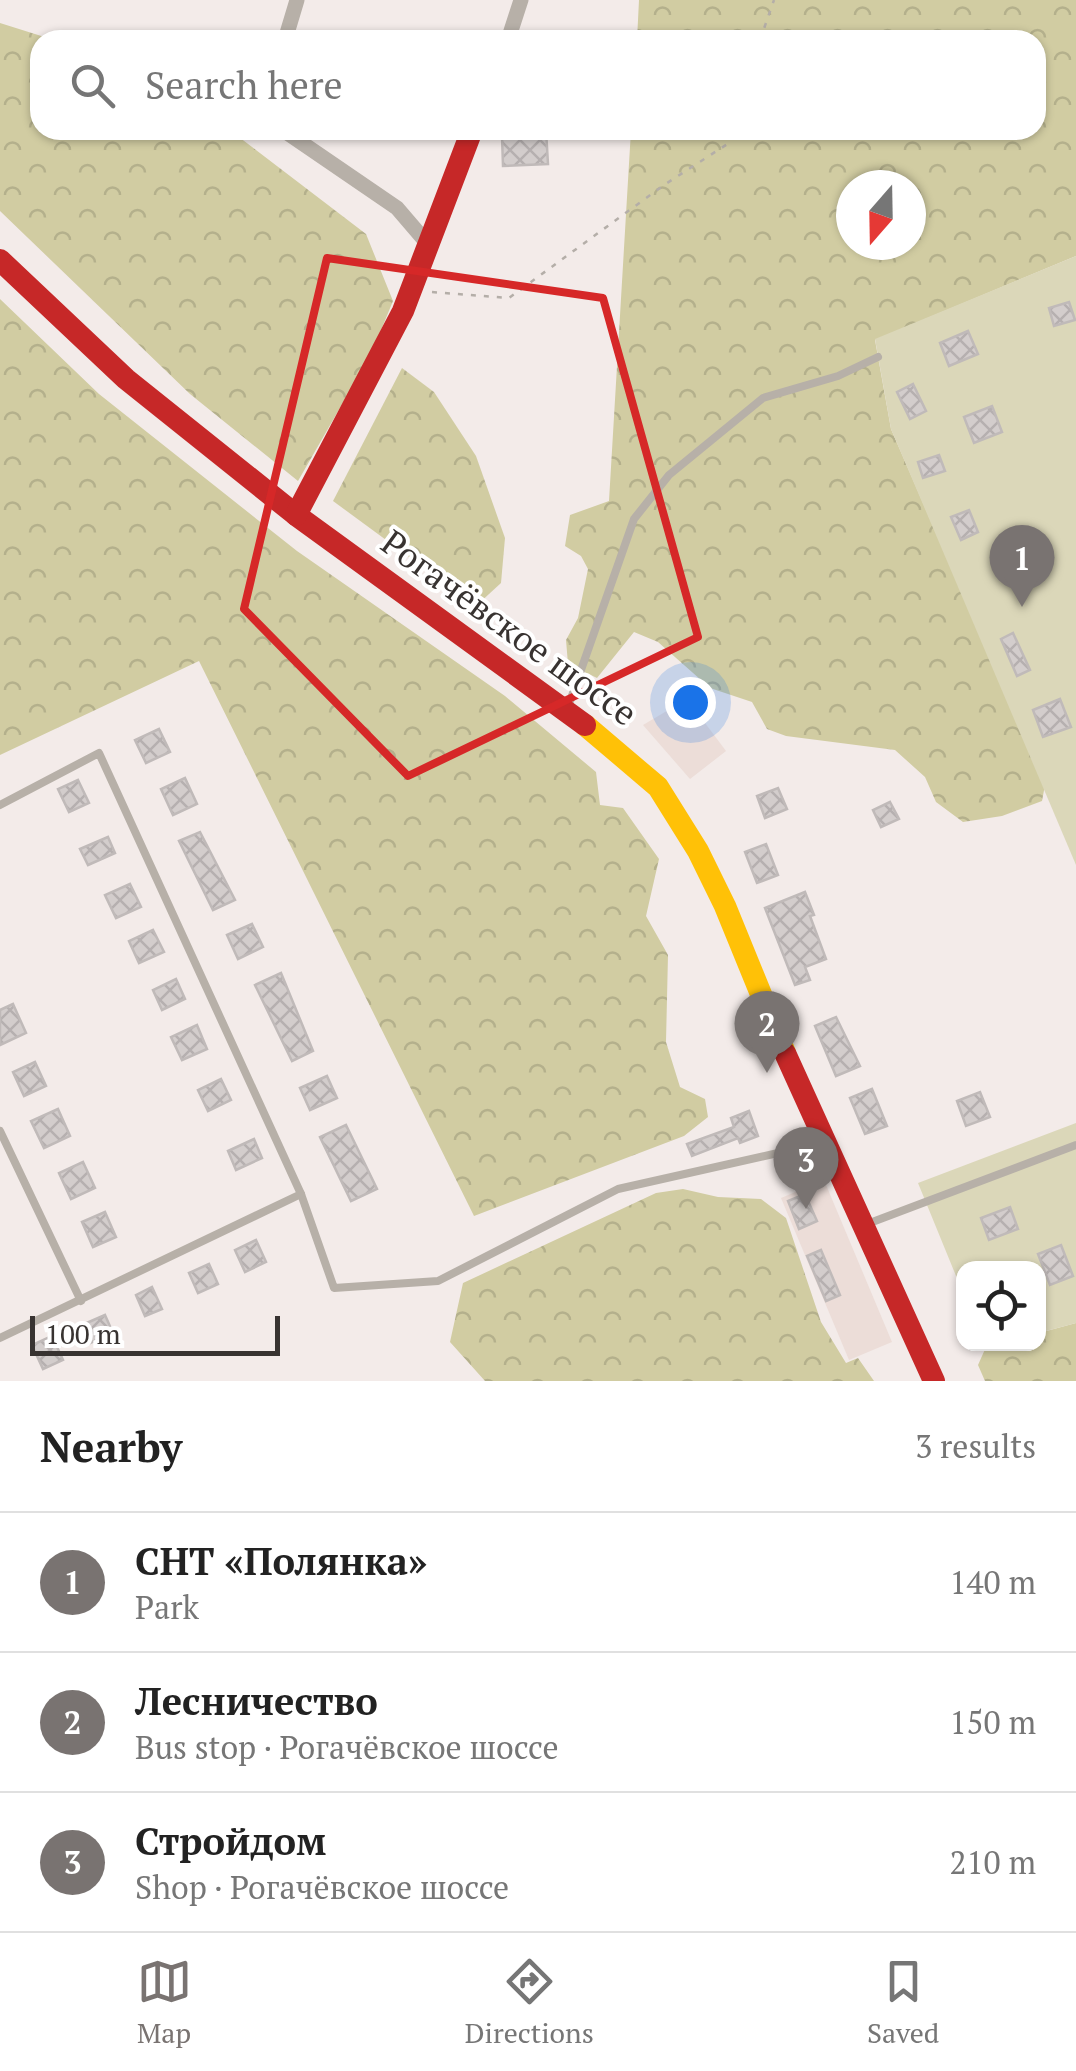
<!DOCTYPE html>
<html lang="en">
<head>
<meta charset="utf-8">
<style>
  :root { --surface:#fff; --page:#f6f6f6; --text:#222; --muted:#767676; --line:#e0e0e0; --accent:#797371 }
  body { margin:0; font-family:"PT Serif",serif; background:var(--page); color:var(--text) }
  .controls { position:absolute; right:30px; bottom:30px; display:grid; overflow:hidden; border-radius:20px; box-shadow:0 2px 8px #0004 }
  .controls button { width:90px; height:90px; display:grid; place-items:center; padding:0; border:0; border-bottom:2px solid var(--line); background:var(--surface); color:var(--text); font:50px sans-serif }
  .compass { position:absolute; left:836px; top:170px; width:90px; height:90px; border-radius:50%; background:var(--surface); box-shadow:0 2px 8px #0004; rotate:200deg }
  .scale { position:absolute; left:30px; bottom:25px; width:250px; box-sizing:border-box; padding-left:10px; border:5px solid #383331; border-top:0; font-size:28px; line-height:35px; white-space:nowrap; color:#383331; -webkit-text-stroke:8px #fff; paint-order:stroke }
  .you { position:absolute; left:690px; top:702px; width:35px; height:35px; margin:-25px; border:8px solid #fff; border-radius:50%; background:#1a73e8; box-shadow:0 0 0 15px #1a73e833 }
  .badge { display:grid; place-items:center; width:65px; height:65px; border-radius:50%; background:var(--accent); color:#fff; font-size:32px; font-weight:700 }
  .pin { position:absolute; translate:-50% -82px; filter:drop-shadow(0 2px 5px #0008) }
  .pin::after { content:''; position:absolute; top:52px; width:35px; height:30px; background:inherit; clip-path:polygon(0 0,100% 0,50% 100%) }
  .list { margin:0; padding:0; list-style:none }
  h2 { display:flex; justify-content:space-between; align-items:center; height:130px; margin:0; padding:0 40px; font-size:42px }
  h2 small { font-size:32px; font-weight:400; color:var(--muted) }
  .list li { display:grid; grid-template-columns:65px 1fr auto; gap:30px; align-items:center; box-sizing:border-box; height:140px; padding:0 40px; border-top:2px solid var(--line) }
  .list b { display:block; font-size:38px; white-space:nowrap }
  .list p { margin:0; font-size:32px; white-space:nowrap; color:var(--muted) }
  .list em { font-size:32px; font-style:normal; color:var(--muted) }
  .icon { flex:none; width:55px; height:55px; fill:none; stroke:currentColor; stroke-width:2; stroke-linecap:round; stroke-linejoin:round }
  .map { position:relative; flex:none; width:1076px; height:1381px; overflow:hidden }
  .search { position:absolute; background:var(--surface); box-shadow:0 2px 8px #0004; left:30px; right:30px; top:30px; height:110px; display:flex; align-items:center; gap:25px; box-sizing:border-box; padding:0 35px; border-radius:30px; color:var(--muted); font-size:38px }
  .sheet { height:550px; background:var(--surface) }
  nav { display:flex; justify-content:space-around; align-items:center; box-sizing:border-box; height:140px; border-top:2px solid var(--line); background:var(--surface); font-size:28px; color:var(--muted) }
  nav a { display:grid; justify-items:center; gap:5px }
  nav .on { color:var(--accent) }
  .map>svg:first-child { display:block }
</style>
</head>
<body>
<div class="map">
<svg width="1076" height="1381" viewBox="0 0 1076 1381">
  <defs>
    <pattern id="forest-crowns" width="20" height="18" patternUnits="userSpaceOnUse" patternTransform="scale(2.5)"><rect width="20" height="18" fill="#d1cca2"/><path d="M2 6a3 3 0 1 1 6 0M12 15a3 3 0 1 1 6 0" fill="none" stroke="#b4b08c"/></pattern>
    <pattern id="building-cross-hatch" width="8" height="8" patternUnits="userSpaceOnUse" patternTransform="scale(2.5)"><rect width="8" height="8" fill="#d3cdcc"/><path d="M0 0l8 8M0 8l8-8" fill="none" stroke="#b6b0b0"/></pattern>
  </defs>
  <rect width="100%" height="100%" fill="#f3ebe9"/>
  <g fill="#ecddd8">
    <polygon points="687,699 726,751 690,779 643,725"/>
    <polygon points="824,1180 892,1342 849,1360 781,1198"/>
  </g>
  <g fill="url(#forest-crowns)" fill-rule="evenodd">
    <path d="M639,0H1076V256L875,340L891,429L1045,785L1042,801L1002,816L963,822L936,802L925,777L895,750L786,736L767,729L752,702L710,688L658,642L634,632L597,678L568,664L566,640L578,618L588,569L581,556L565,546L570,515L609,501L631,130H1036V40H637ZM851,185H911V245H851Z"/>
    <polygon points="0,23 54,40 40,40 40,130 231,131 366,234 393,301 372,352 298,481 190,394 0,211"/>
    <polygon points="0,299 99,394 297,551 505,696 596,772 600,805 623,808 659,859 646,916 668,955 666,1042 680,1087 705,1099 708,1117 684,1136 474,1216 199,661 0,755"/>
    <polygon points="402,368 434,392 476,456 505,538 501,583 476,606 333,501"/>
    <polygon points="683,1189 718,1197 761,1199 786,1218 821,1322 846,1363 858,1358 874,1381 485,1381 450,1342 463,1283 656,1193"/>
    <polygon points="1076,1323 1076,1381 985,1381 978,1365 986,1347 1038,1344 1039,1333"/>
  </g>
  <g fill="#dbd7b9">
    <polygon points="1076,256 1076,865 891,429 875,339"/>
    <polygon points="1076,1123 1076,1323 1039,1333 1038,1268 964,1268 963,1293 918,1183"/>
  </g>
  <g fill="url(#building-cross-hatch)" stroke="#c0bab9" stroke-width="2.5">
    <polygon points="520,130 546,130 548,164 503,166 502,136 520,135"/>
    <polygon points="1069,302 1075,320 1054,326 1049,308"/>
    <polygon points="968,331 978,354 949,366 940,343"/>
    <polygon points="913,384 926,411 910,419 897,392"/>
    <polygon points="992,406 1002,432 974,443 964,417"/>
    <polygon points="939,455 945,471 923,478 918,462"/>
    <polygon points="969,510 978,532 961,540 951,517"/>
    <polygon points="1013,633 1030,670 1017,676 1001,639"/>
    <polygon points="1060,699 1071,727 1043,737 1033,710"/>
    <polygon points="159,729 170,752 146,763 135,740"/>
    <polygon points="185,778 197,804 173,815 161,789"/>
    <polygon points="78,780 89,803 69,812 58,789"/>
    <polygon points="778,788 787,809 765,818 757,796"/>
    <polygon points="890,802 899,819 881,827 873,810"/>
    <polygon points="200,832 235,900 213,910 179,841"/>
    <polygon points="108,837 115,853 88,865 80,849"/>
    <polygon points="766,844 778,875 757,883 745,852"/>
    <polygon points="130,884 141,907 116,918 105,895"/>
    <polygon points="805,892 814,915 810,916 826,959 805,967 810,980 795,985 765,908"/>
    <polygon points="252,924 263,947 238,959 227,935"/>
    <polygon points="153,930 164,952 139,963 129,941"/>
    <polygon points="281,973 313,1051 292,1061 255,985"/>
    <polygon points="176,979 185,999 162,1010 153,990"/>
    <polygon points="13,1004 26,1033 0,1045 0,1010"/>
    <polygon points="836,1017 860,1066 836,1076 815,1026"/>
    <polygon points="197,1025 207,1049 182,1060 171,1037"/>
    <polygon points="35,1062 46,1086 24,1096 13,1072"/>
    <polygon points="327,1076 337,1098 310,1110 300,1088"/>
    <polygon points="221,1079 231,1100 208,1111 198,1090"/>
    <polygon points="872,1089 887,1126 865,1134 850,1098"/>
    <polygon points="980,1092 990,1117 966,1126 957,1101"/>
    <polygon points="58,1109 70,1136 44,1148 31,1121"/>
    <polygon points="749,1111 758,1136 740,1143 738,1138 692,1156 687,1144 734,1127 731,1118"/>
    <polygon points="346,1125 377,1189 351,1201 320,1137"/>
    <polygon points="254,1139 262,1158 236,1170 228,1151"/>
    <polygon points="83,1162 95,1188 71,1199 59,1173"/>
    <polygon points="805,1194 817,1221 799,1229 788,1201"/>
    <polygon points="1010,1207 1018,1229 989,1240 981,1218"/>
    <polygon points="105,1212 116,1237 93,1247 82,1222"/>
    <polygon points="256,1240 266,1262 245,1272 235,1250"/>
    <polygon points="1061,1245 1073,1276 1050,1285 1038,1254"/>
    <polygon points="821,1250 840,1295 826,1301 807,1256"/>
    <polygon points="209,1264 218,1284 198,1293 189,1273"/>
    <polygon points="152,1287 162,1309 145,1316 136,1295"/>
    <polygon points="105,1315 113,1333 90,1343 82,1325"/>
    <polygon points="52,1336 63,1360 43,1369 32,1345"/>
  </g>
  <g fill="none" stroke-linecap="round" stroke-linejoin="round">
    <g stroke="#b4aea8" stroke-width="2.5" stroke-dasharray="5 8" stroke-linecap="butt">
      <polyline points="760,40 774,0"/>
      <polyline points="432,292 509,298 664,185 729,143 733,130"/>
    </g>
    <g stroke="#b7b0a8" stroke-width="8">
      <polyline points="568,707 634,519 669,475 763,398 838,376 878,357"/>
      <polyline points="0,805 99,753 301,1194 334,1288 438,1281 618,1189 822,1143"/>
      <polyline points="0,1131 81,1301"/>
      <polyline points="867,1224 1076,1145"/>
      <polyline points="0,1338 301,1194"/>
    </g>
    <g stroke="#b7b0a8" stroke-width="15">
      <polyline points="285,40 297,0"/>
      <polyline points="508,40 521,0"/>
      <polyline points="283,130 397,208 427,243"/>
    </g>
    <polyline stroke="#ffc107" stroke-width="22" points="585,725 658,787 698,851 725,906 785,1053"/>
    <g stroke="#c62828" stroke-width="22">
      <polyline points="0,260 126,379 296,515 585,725"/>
      <polyline points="296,515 403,311 472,130"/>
      <polyline points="785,1053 934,1381"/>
    </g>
  </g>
  <path fill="none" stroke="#d62828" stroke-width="8" stroke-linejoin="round" d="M327,258L603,298L698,637L408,776L244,609Z"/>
  <g text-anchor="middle" stroke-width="8" stroke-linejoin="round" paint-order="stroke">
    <g font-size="35" fill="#383331" stroke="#fff">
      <text transform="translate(509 628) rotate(36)" y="12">Рогачёвское шоссе</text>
    </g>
  </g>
</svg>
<div class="controls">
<button><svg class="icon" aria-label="locate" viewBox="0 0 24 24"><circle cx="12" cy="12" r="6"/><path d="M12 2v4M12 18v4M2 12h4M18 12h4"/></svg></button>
</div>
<svg class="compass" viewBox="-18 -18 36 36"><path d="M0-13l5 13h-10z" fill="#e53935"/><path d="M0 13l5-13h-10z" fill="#767676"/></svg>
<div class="scale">100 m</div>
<div class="you"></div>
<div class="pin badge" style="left:1022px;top:607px">1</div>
<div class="pin badge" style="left:767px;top:1073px">2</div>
<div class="pin badge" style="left:806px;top:1209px">3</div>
<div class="search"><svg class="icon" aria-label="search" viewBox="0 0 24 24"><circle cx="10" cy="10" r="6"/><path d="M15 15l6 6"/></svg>Search here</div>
</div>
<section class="sheet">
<h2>Nearby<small>3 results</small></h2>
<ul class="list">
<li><span class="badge">1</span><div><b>СНТ «Полянка»</b><p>Park</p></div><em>140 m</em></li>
<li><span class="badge">2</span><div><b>Лесничество</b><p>Bus stop · Рогачёвское шоссе</p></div><em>150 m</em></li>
<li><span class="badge">3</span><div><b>Стройдом</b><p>Shop · Рогачёвское шоссе</p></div><em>210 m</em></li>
</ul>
</section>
<nav>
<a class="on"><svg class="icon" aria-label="map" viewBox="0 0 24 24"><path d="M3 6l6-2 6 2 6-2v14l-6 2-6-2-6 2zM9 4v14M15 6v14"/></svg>Map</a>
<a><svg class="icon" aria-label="directions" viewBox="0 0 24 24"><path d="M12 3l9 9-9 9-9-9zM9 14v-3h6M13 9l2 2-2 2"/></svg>Directions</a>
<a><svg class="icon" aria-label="saved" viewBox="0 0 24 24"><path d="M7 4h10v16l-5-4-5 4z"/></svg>Saved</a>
</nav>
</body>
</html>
